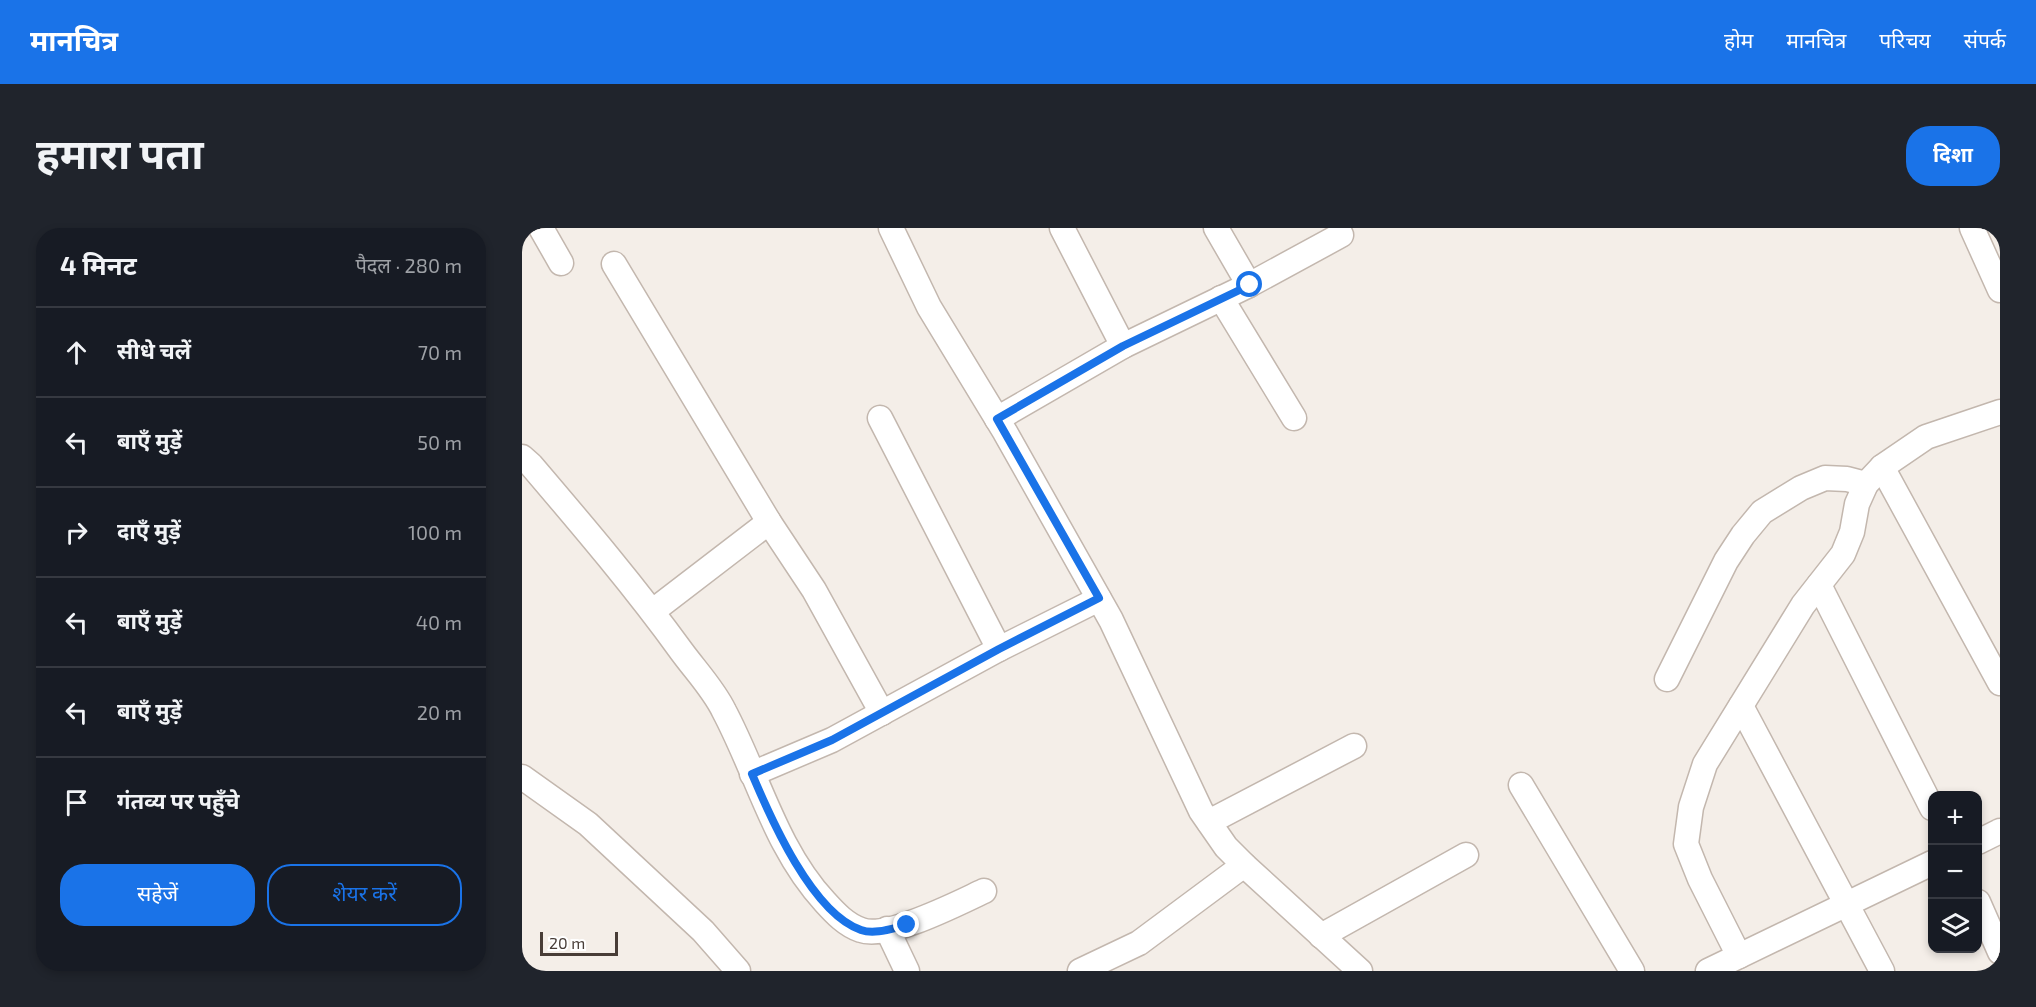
<!DOCTYPE html>
<html lang="hi">
<head>
<meta charset="utf-8">
<style>
  :root { --surface:#171b24; --page:#20242c; --text:#f1f3f6; --muted:#9ea1a6; --line:#363941; --accent:#1a73e8 }
  body { margin:0; font-family:"Exo 2","Noto Sans Devanagari",sans-serif; background:var(--page); color:var(--text) }
  .controls { position:absolute; right:18px; bottom:18px; display:grid; overflow:hidden; border-radius:12px; box-shadow:0 3px 9px #0003 }
  .controls button { width:54px; height:54px; display:grid; place-items:center; padding:0; border:0; border-bottom:2px solid var(--line); background:var(--surface); color:var(--text); font:30px sans-serif }
  .scale { position:absolute; left:18px; bottom:15px; width:78px; box-sizing:border-box; padding-left:6px; border:3px solid #483d37; border-top:0; font-size:16px; line-height:21px; white-space:nowrap; color:#483d37; -webkit-text-stroke:4px #fff; paint-order:stroke }
  .stop { position:absolute; width:18px; height:18px; margin:-14px; border:4px solid #1a73e8; border-radius:50%; background:#fff }
  .stop.end { background:#1a73e8; border-color:#fff; box-shadow:0 2px 6px #0008 }
  .list { margin:0; padding:0; list-style:none }
  h2 { display:flex; justify-content:space-between; align-items:center; height:78px; margin:0; padding:0 24px; font-size:26px }
  h2 small { font-size:20px; font-weight:400; color:var(--muted) }
  .list li { display:grid; grid-template-columns:39px 1fr auto; gap:18px; align-items:center; box-sizing:border-box; height:90px; padding:0 24px; border-top:2px solid var(--line) }
  .list b { display:block; font-size:22px; white-space:nowrap }
  .list em { font-size:20px; font-style:normal; color:var(--muted) }
  .actions { display:flex; gap:12px; padding:18px 24px }
  .actions a { flex:1; padding:14px 0; border:2px solid var(--accent); border-radius:24px; text-align:center; font-size:21px; color:var(--accent) }
  .actions .main { background:var(--accent); color:#fff }
  .icon { flex:none; width:33px; height:33px; fill:none; stroke:currentColor; stroke-width:2; stroke-linecap:round; stroke-linejoin:round }
  .map { position:relative; flex:none; width:1478px; height:743px; overflow:hidden; border-radius:24px }
  header { display:flex; align-items:center; gap:36px; box-sizing:border-box; height:84px; padding:0 30px; background:var(--accent); color:#fff }
  header strong { font-size:28px }
  nav { display:flex; gap:33px; margin-inline-start:auto; font-size:21px }
  .intro { display:flex; align-items:center; justify-content:space-between; box-sizing:border-box; height:144px; padding:0 36px }
  h1 { margin:0; font-size:42px }
  .button { padding:15px 27px; border-radius:24px; background:var(--accent); color:#fff; font-size:21px; font-weight:700 }
  main { display:flex; gap:36px; padding:0 36px }
  aside { flex:1; background:var(--surface); border-radius:24px; box-shadow:0 3px 9px #0003 }
  .map>svg:first-child { display:block }
</style>
</head>
<body>
<header>
<strong>मानचित्र</strong>
<nav><a>होम</a><a>मानचित्र</a><a>परिचय</a><a>संपर्क</a></nav>
</header>
<div class="intro"><h1>हमारा पता</h1><a class="button">दिशा</a></div>
<main>
<aside>
<h2>4 मिनट<small>पैदल · 280 m</small></h2>
<ul class="list">
<li><svg class="icon" aria-label="ahead" viewBox="0 0 24 24"><path d="M12 20V5M6 11l6-6 6 6"/></svg><div><b>सीधे चलें</b></div><em>70 m</em></li>
<li><svg class="icon" aria-label="left" viewBox="0 0 24 24"><path d="M17 20v-9H6M10 6l-5 5 5 5"/></svg><div><b>बाएँ मुड़ें</b></div><em>50 m</em></li>
<li><svg class="icon" aria-label="right" viewBox="0 0 24 24"><path d="M7 20v-9h11M14 6l5 5-5 5"/></svg><div><b>दाएँ मुड़ें</b></div><em>100 m</em></li>
<li><svg class="icon" aria-label="left" viewBox="0 0 24 24"><path d="M17 20v-9H6M10 6l-5 5 5 5"/></svg><div><b>बाएँ मुड़ें</b></div><em>40 m</em></li>
<li><svg class="icon" aria-label="left" viewBox="0 0 24 24"><path d="M17 20v-9H6M10 6l-5 5 5 5"/></svg><div><b>बाएँ मुड़ें</b></div><em>20 m</em></li>
<li><svg class="icon" aria-label="arrive" viewBox="0 0 24 24"><path d="M6 21V4h12l-3 4 3 4H6"/></svg><div><b>गंतव्य पर पहुँचे</b></div></li>
</ul>
<div class="actions"><a class="main">सहेजें</a><a>शेयर करें</a></div>
</aside>
<div class="map">
<svg width="1478" height="743" viewBox="0 0 1478 743">
  <rect width="100%" height="100%" fill="#f4eee8"/>
  <g fill="none" stroke-linecap="round" stroke-linejoin="round">
    <g stroke="#c3b7ae" stroke-width="27">
      <g id="minor">
        <polyline points="19,0 39,35"/>
        <polyline points="369,0 407,79 483,204 589,392 679,583 704,619 722,637 838,743"/>
        <polyline points="540,0 601,118"/>
        <polyline points="694,0 727,57"/>
        <polyline points="1450,0 1478,62"/>
        <polyline points="92,36 247,294 292,362 360,485"/>
        <polyline points="699,70 772,190"/>
        <polyline points="358,190 477,421"/>
        <polyline points="475,191 601,118 727,57 819,7"/>
        <path d="M0,229L9,237C61,298 113,359 160,424C174,443 192,462 202,483C236,547 253,620 303,674C313,685 324,697 339,702C365,712 436,675 462,663"/>
        <polyline points="1360,239 1478,455"/>
        <polyline points="1297,357 1410,580"/>
        <polyline points="131,383 247,294"/>
        <polyline points="1145,451 1204,333 1221,307 1240,284 1279,260 1303,250 1325,251 1344,256"/>
        <polyline points="1219,478 1360,743"/>
        <polyline points="230,546 310,512 477,421 577,371"/>
        <polyline points="0,549 66,596 181,703 216,743"/>
        <polyline points="999,557 1110,743"/>
        <polyline points="687,594 832,518"/>
        <polyline points="1456,614 1478,603"/>
        <polyline points="1456,674 1478,724"/>
        <polyline points="365,701 385,743"/>
        <polyline points="799,708 944,627"/>
        <polyline points="1217,728 1178,651 1164,616 1169,579 1183,536 1281,377 1321,326 1330,304 1335,276 1344,256 1360,239 1404,209 1478,184"/>
        <polyline points="558,743 617,715 722,637"/>
        <polyline points="1186,743 1410,635"/>
      </g>
    </g>
    <use href="#minor" stroke="#fff" stroke-width="24"/>
  </g>
  <g fill="none" stroke-linecap="round" stroke-linejoin="round">
    <path stroke="#1a73e8" stroke-width="8" d="M385,697C371,700 353,707 339,702C290,685 249,591 230,546L310,512L477,421L577,370L475,191L601,118L728,57"/>
  </g>
</svg>
<div class="controls">
<button>+</button>
<button>−</button>
<button><svg class="icon" aria-label="layers" viewBox="0 0 24 24"><path d="M12 4l9 5-9 5-9-5zM3 14l9 5 9-5"/></svg></button>
</div>
<div class="scale">20 m</div>
<div class="stop" style="left:728px;top:57px"></div>
<div class="stop end" style="left:385px;top:697px"></div>
</div>
</main>
</body>
</html>
